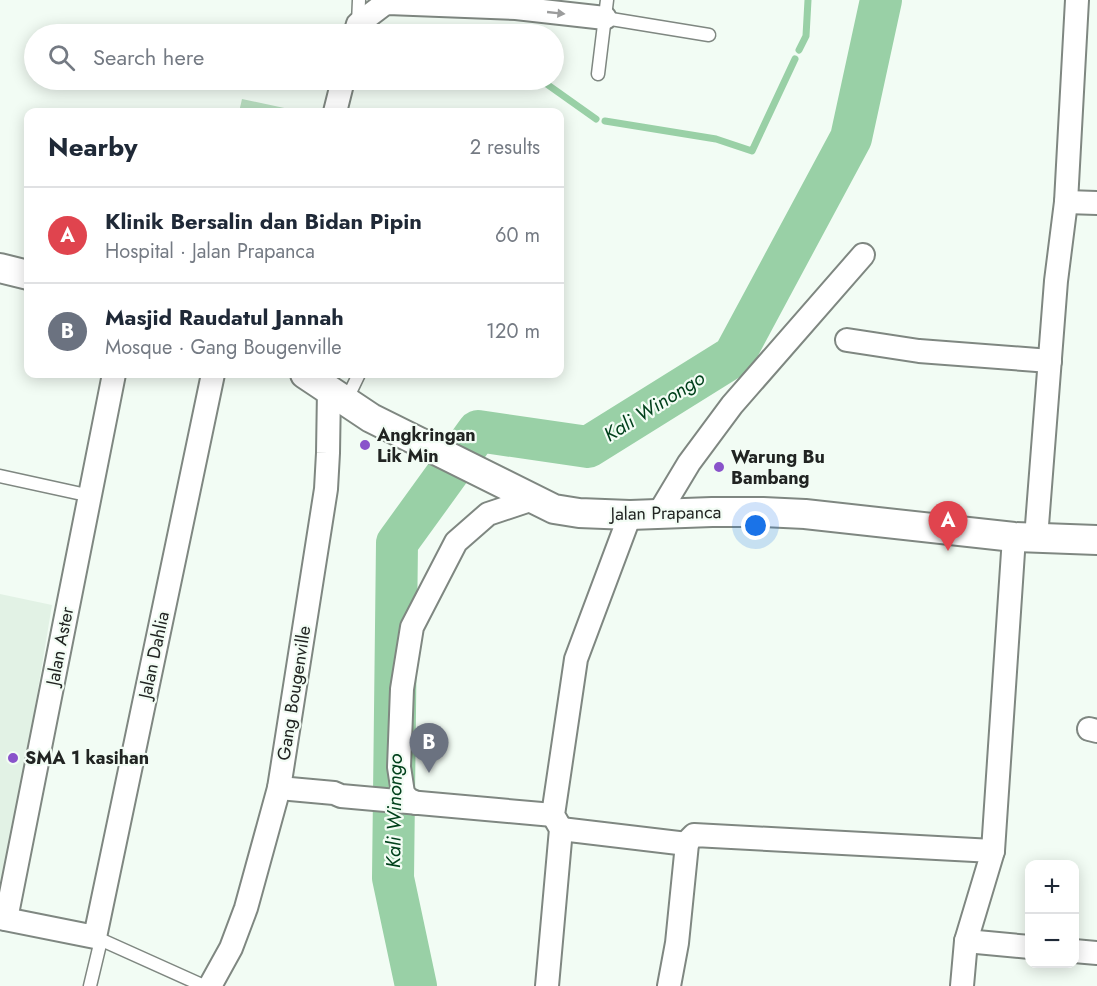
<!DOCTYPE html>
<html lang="en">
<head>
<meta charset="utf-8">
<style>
  :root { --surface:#fff; --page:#f6f6f7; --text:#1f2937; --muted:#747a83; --line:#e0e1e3; --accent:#7c3aed }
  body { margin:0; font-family:Jost,sans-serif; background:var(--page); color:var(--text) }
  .controls { position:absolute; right:18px; bottom:18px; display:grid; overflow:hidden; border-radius:12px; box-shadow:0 3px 15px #0003 }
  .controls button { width:54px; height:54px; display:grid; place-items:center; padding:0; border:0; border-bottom:2px solid var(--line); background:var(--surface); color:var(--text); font:30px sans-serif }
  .you { position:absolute; left:756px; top:526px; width:21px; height:21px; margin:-15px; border:4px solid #fff; border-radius:50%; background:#1a73e8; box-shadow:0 0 0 9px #1a73e833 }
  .badge { display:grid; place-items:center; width:39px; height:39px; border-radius:50%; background:var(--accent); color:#fff; font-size:20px; font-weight:700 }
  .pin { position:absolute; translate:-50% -50px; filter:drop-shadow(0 2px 3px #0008) }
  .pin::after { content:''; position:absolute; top:32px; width:21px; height:18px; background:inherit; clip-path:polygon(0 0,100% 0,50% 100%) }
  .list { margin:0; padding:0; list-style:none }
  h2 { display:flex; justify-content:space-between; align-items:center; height:78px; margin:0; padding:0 24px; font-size:26px }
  h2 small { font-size:20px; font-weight:400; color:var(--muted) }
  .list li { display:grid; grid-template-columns:39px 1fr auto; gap:18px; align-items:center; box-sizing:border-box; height:96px; padding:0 24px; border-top:2px solid var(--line) }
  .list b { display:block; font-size:22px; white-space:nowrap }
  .list p { margin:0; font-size:20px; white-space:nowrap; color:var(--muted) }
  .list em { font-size:20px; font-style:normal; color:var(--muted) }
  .icon { flex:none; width:33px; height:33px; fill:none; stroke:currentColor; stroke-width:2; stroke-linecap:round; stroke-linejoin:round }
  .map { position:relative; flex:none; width:1097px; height:986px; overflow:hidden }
  .search { position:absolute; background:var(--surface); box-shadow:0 3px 15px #0003; left:24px; top:24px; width:540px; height:66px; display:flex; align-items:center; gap:15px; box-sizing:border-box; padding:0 21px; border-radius:33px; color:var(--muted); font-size:22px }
  .panel { position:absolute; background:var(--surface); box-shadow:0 3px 15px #0003; left:24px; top:108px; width:540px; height:270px; border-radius:12px }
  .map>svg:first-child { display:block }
</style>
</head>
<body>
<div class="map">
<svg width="1097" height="986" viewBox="0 0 1097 986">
  <rect width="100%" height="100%" fill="#f2fcf4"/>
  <polygon fill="#e2f2e5" points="0,594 52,605 1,912 0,912"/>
  <polygon fill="#b8dec0" points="242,99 303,112 239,112"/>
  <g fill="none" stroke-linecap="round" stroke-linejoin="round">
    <g stroke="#99d0a6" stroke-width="7">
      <polyline points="799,50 806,36 808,0"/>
      <polyline points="449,80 461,81"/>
      <polyline points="541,80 596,119"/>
      <polyline points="465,81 474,80"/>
      <polyline points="605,121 716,139 752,151 795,59"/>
    </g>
    <polyline stroke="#99d0a6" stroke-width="42" points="416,986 393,878 397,543 478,431 588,447 734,356 851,138 881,0"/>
    <g stroke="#7f8781" stroke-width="15">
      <g id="service">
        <polyline points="605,18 709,35"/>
        <polyline points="358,24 359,0"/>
        <polyline points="598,74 607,0"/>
        <polyline points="346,401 359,374"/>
        <polyline points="0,476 91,496"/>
        <polyline points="95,937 204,986"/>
        <polyline points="90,986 101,940"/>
      </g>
    </g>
    <g stroke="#7f8781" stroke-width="26">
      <g id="minor">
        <polyline points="355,34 358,24 383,5 388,3 516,8 605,18"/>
        <polyline points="335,112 343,80"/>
        <polyline points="1066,202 1097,203"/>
        <polyline points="847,340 919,351 1050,361"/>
        <polyline points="659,513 689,463 732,405 863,255"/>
        <polyline points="1036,538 1056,281 1066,202 1077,0"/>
        <polyline points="1089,729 1097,731"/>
        <polyline points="279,788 334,793 341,796 553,815"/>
        <polyline points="416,803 408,799 403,793 399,767 402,689 412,627 456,542 488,514 533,499"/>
        <polyline points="561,829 687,844"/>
        <polyline points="0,918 95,937 213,374"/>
        <polyline points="6,919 114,374"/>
        <polyline points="966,941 1030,947"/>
        <polyline points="1074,951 1097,953"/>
        <polyline points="210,986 231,948 246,908 279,788 326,489 328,453 329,390"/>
        <polyline points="547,986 561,829 553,815 576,659 630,515"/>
        <polyline points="669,986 677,943 687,844 690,839 694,835 993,851"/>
        <polyline points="962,986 966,941 993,851 1014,537"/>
      </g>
    </g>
    <g stroke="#7f8781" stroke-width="32">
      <g id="tertiary">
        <polyline points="0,268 28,275"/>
        <polyline points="305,374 371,418 554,509 579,513 630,515 712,512 763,512 805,514 1014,537 1097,540"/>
      </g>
    </g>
    <use href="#service" stroke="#fff" stroke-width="12"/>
    <use href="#minor" stroke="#fff" stroke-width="22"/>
    <use href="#tertiary" stroke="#fff" stroke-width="28"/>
  </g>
  <defs><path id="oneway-solid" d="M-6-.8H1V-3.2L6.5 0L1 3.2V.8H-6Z" transform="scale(1.5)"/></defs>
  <use fill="#9b9c9c" href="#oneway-solid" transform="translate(556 13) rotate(6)"/>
  <g fill="#8953ca" stroke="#f2fcf4" stroke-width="2">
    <circle cx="365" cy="445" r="6"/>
    <circle cx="719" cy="467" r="6"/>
    <circle cx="13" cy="758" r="6"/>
  </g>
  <g text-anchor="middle" stroke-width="4.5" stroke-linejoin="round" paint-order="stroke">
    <g font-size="18" font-weight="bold" fill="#212422" stroke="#f2fcf4" text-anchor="start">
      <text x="377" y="441">Angkringan<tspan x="377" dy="21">Lik Min</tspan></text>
      <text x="731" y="463">Warung Bu<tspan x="731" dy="21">Bambang</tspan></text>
      <text x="25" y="764">SMA 1 kasihan</text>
    </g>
    <g font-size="18" fill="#212422" stroke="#f2fcf4">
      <text transform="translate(666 513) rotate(-1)" y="6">Jalan Prapanca</text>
      <text transform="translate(60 646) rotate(-79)" y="6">Jalan Aster</text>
      <text transform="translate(154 655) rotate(-78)" y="6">Jalan Dahlia</text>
      <text transform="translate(294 693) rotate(-81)" y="6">Gang Bougenville</text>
    </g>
    <g font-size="20" font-style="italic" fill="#00401b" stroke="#f2fcf4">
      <text transform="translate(654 406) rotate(-32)" y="7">Kali Winongo</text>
      <text transform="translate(394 811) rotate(-89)" y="7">Kali Winongo</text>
    </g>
  </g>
</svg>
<div class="controls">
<button>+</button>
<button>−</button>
</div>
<div class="you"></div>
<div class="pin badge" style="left:948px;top:551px;background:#e0444e">A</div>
<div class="pin badge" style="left:429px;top:773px;background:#6b7280">B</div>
<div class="search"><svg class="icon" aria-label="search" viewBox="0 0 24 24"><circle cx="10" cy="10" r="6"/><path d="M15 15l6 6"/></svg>Search here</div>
<section class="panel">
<h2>Nearby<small>2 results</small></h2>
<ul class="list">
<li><span class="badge" style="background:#e0444e">A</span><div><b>Klinik Bersalin dan Bidan Pipin</b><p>Hospital · Jalan Prapanca</p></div><em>60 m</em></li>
<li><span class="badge" style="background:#6b7280">B</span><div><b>Masjid Raudatul Jannah</b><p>Mosque · Gang Bougenville</p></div><em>120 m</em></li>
</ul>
</section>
</div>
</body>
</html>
